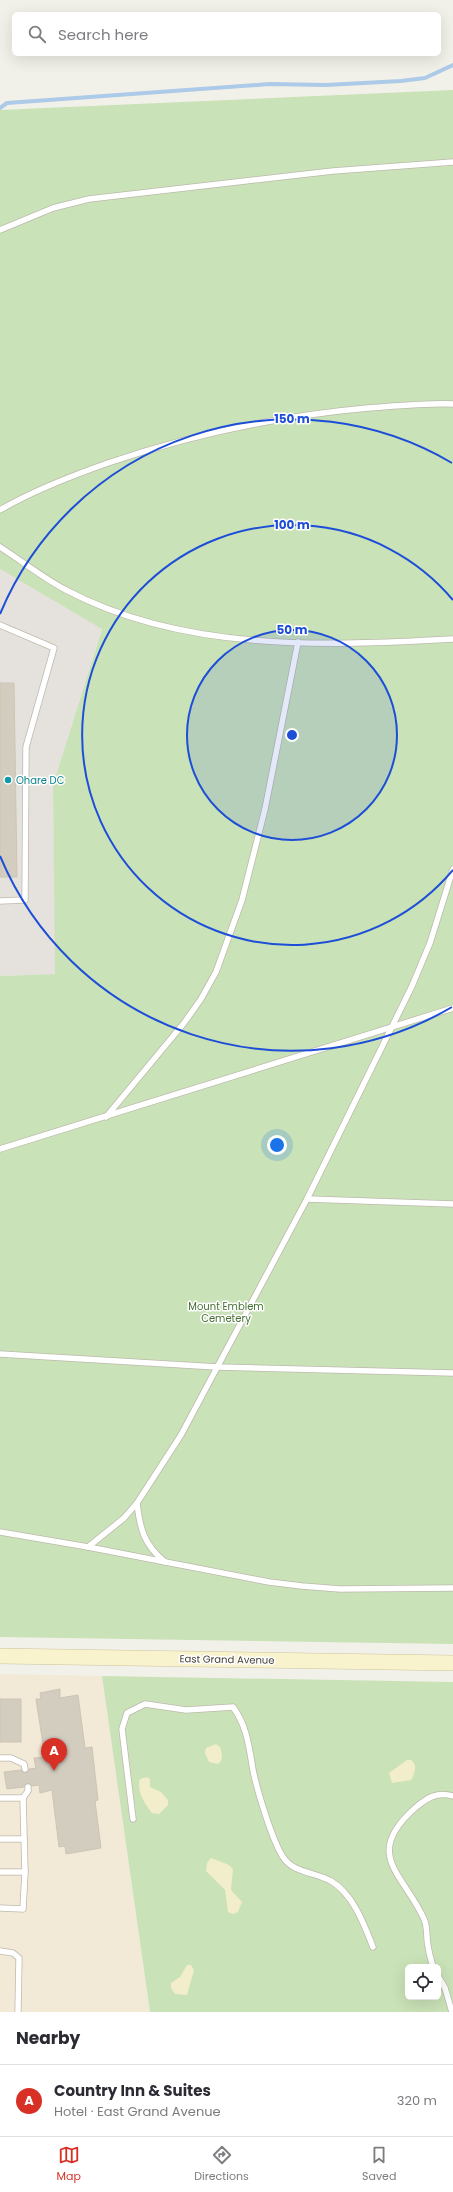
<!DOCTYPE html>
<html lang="en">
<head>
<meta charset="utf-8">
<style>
  :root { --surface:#fff; --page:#f2f2f3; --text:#2b2b33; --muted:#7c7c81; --line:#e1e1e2; --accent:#d93025 }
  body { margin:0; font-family:Poppins,sans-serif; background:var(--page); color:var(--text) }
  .controls { position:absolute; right:12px; bottom:12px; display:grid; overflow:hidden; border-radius:6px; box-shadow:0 4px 16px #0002 }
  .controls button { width:36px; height:36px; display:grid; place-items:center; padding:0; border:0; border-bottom:1px solid var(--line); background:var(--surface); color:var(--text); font:20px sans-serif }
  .you { position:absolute; left:277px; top:1145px; width:14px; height:14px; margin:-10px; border:3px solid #fff; border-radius:50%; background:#1a73e8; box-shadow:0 0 0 6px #1a73e833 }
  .badge { display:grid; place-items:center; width:26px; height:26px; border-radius:50%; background:var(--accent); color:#fff; font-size:13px; font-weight:700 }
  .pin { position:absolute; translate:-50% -33px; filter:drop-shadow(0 1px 2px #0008) }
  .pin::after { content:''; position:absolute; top:21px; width:14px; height:12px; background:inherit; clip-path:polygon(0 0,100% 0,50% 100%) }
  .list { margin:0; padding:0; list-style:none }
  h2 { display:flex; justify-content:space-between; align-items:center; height:52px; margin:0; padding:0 16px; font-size:17px }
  h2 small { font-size:13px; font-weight:400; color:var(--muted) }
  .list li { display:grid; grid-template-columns:26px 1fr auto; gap:12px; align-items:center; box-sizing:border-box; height:72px; padding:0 16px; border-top:1px solid var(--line) }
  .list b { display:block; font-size:15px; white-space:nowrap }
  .list p { margin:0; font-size:13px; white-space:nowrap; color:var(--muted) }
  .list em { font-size:13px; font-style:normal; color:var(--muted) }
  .icon { flex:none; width:22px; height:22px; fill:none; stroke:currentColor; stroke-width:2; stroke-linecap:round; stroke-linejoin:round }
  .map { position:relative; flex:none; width:453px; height:2012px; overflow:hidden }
  .search { position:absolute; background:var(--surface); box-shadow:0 4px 16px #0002; left:12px; right:12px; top:12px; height:44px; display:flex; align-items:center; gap:10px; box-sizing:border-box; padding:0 14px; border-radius:6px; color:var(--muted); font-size:15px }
  .sheet { height:124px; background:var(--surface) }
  nav { display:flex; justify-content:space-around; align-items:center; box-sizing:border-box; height:56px; border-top:1px solid var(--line); background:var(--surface); font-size:11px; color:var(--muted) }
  nav a { display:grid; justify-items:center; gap:2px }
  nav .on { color:var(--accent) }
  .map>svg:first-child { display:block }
</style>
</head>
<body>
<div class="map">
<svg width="453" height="2012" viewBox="0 0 453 2012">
  <rect width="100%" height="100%" fill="#f2f1e9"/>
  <polygon fill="#f2e9d7" points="0,1674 102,1676 150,2012 0,2012"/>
  <polygon fill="#e5e2dd" points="0,569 102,628 53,785 56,974 0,976"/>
  <g fill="#cae2b7" fill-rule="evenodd">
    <polygon points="453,90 453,1644 0,1637 0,976 55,974 53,785 102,629 0,569 0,110"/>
    <path d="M102,1676L453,1682V2012H150ZM408,1967H438V1997H408Z"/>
  </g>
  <g fill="#f2edca">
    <path d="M216,1744L220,1747C222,1753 224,1760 218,1764L209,1762L205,1753L206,1748Z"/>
    <path d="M407,1760H411C418,1766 415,1772 411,1780L392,1783L389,1773Z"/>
    <path d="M147,1777L150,1779V1787L161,1792L168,1800V1805L159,1814L152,1813C145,1804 136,1791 140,1779Z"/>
    <polygon points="211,1858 229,1865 233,1869 231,1890 242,1902 238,1912 233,1914 228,1912 225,1890 206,1871 207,1863"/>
    <polygon points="187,1965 191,1965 194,1970 187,1995 175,1994 171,1988 171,1983 180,1977"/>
  </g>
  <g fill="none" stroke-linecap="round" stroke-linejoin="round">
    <polyline stroke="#adcae8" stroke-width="4" points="0,108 7,103 270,84 326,85 401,81 425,78 453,65"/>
  </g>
  <g fill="#d3cdc0" stroke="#cdc5b4">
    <polygon points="0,683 14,683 17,877 0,877"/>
    <polygon points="60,1689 60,1698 78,1695 85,1748 92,1747 98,1800 95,1801 101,1848 66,1854 65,1846 59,1847 52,1790 40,1793 39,1785 32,1786 28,1783 24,1787 7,1789 4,1772 21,1770 26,1773 29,1769 36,1768 34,1758 45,1757 36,1699 41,1699 40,1693"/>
    <rect x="0" y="1699" width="21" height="43"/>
  </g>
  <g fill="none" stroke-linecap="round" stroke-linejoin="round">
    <g stroke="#bdb9ad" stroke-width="7">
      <g id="lane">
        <polyline points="0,230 53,208 89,199 333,171 453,162"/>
        <path d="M0,510C34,490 71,476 108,463C193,434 279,416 368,408C396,406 425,403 453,404"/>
        <path d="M0,547C22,561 43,578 66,590C183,652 325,646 453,639"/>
        <polyline points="0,625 54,648 26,747 25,900 0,901"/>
        <polyline points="106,1117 184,1023 201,999 216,972 242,900 265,809 298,642"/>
        <polyline points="0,1149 453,1008"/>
        <polyline points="307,1199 453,1204"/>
        <polyline points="0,1354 217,1367 453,1373"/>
        <path d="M137,1503C140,1529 144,1545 165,1562"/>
        <polyline points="0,1532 88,1547 269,1582 302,1586 340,1589 453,1588"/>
        <polyline points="88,1547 124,1518 137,1503 181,1435 307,1199 412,986 430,943 453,869"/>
        <polyline points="0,1758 11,1758 24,1764 25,1769"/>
        <polyline points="0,1798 23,1798 25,1872 23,1909 0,1908"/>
        <polyline points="23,1798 28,1791 28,1787"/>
        <path d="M133,1819L122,1729L127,1713L145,1704L186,1710L233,1707C247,1726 249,1747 253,1770C257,1790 272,1840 283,1857C293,1873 315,1872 331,1881C353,1894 364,1924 373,1947"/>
        <polyline points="0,1839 24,1839"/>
        <polyline points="0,1872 25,1872"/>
        <polyline points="0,1951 13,1953 19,1958 18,2012"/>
        <path d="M433,1967C431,1960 429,1953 428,1946C426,1937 428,1927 424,1919C404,1874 362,1855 415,1808C427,1798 437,1791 453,1796"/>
        <polyline points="438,1976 445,1988 452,2012"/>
      </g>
    </g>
    <g stroke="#ccc59e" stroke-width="16">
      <polyline id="secondary" points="0,1656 453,1663"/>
    </g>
    <use href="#lane" stroke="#fff" stroke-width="5.5"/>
    <use href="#secondary" stroke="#f8f2cd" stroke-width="15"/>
  </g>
  <circle cx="292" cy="735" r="105" fill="#1d4ed8" fill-opacity=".12"/>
  <g fill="none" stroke="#1d4ed8" stroke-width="2">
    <circle cx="292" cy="735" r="105"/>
    <path d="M453 870A210 210 0 1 1 453 600"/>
    <path d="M452 1007A316 316 0 0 1 0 856M0 614A316 316 0 0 1 452 463"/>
  </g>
  <circle fill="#0f9aa8" stroke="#fff" stroke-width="1.5" cx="8" cy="780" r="4"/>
  <g text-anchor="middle" stroke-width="3" stroke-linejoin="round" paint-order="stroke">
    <g font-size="10" fill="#0d838f" stroke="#fff" text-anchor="start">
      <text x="16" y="784">Ohare DC</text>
    </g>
    <g font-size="10" fill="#447032" stroke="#fff">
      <text x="226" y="1310">Mount Emblem<tspan x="226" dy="12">Cemetery</tspan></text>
    </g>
    <g font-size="10" fill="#454138" stroke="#fff">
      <text transform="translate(227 1659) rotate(1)" y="4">East Grand Avenue</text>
    </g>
  </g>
  <circle cx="292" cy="735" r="6" fill="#1d4ed8" stroke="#fff" stroke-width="2"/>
  <g font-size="12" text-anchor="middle" font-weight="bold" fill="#1d4ed8" stroke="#fff" stroke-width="3" stroke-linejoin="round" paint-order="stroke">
    <text x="292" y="423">150 m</text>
    <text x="292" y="529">100 m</text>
    <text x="292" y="634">50 m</text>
  </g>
</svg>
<div class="controls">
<button><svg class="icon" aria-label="locate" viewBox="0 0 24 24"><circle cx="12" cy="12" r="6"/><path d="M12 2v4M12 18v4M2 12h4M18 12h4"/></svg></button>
</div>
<div class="you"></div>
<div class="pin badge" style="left:54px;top:1771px">A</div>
<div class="search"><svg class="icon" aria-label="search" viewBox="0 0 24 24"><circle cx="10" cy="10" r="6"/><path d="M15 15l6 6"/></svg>Search here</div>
</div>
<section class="sheet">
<h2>Nearby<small></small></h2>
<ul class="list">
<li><span class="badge">A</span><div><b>Country Inn &amp; Suites</b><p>Hotel · East Grand Avenue</p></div><em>320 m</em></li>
</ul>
</section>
<nav>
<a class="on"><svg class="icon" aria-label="map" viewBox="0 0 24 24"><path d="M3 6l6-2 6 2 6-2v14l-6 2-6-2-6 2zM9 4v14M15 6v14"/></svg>Map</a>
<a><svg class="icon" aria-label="directions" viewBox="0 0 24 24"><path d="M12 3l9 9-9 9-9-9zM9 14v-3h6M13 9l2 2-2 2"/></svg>Directions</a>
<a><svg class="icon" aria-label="saved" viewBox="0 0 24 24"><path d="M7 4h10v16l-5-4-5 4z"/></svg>Saved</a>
</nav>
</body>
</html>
